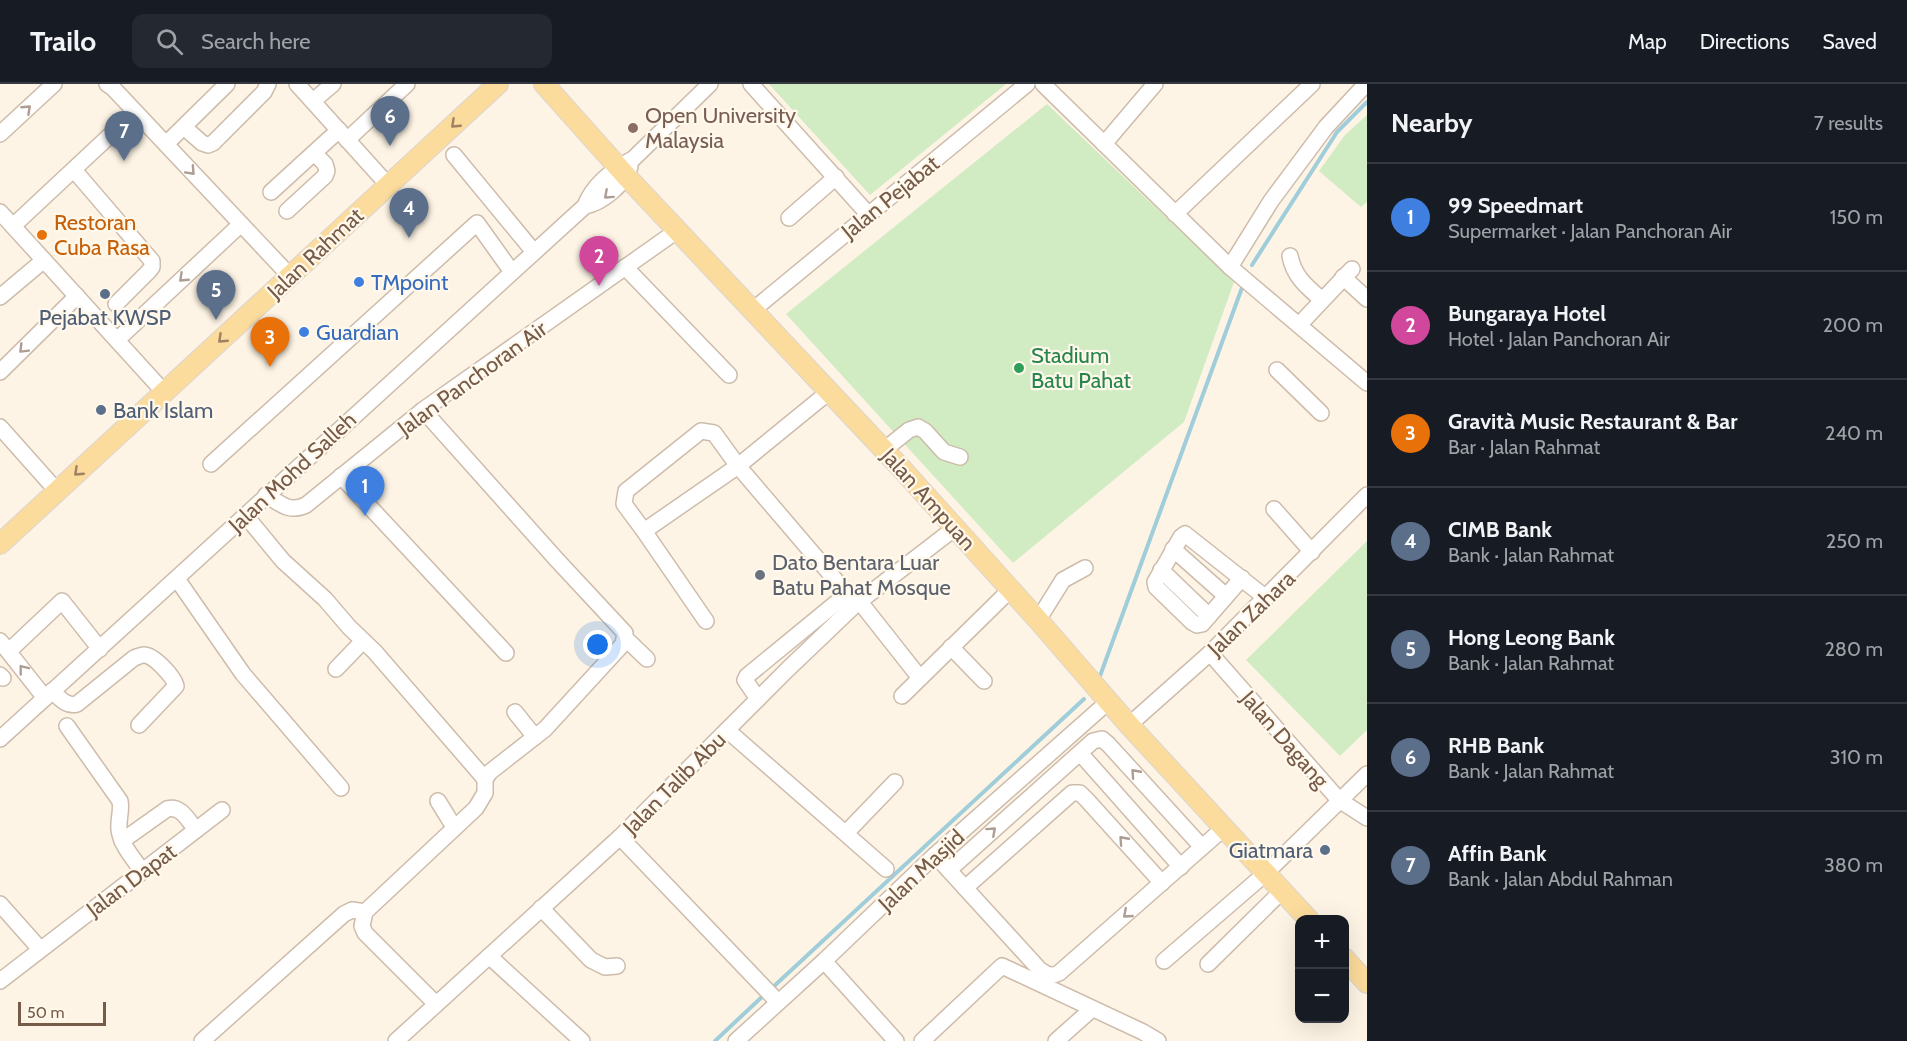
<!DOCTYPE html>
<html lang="en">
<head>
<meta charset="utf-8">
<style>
  :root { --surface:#171b24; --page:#242831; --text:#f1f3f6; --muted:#9ea1a6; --line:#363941; --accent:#0f766e }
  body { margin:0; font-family:Cabin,sans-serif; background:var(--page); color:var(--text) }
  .controls { position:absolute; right:18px; bottom:18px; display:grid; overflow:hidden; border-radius:12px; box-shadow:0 6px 24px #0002 }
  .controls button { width:54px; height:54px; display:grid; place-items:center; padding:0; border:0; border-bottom:2px solid var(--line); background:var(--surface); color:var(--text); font:30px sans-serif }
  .scale { position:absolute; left:18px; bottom:15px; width:88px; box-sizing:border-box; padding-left:6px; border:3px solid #765b49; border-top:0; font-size:16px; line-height:21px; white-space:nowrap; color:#765b49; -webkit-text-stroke:4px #fff8eb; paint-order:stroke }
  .you { position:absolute; left:598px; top:561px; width:21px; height:21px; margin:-15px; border:4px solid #fff; border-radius:50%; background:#1a73e8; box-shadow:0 0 0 9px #1a73e833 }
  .badge { display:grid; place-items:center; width:39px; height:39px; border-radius:50%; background:var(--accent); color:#fff; font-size:20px; font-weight:700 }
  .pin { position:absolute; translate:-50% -50px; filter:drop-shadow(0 2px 3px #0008) }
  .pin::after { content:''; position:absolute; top:32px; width:21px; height:18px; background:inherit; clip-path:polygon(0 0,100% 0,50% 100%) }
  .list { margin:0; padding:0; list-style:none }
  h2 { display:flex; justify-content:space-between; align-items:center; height:78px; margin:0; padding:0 24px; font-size:26px }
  h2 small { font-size:20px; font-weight:400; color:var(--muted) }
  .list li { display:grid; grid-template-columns:39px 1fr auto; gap:18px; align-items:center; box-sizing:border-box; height:108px; padding:0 24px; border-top:2px solid var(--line) }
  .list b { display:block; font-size:22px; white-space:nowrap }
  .list p { margin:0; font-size:20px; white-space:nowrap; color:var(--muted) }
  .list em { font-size:20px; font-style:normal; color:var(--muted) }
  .icon { flex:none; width:33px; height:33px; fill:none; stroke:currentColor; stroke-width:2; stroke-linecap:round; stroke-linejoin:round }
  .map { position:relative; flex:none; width:1367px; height:957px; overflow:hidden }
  header { display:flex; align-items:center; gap:36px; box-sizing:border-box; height:84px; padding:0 30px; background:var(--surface); border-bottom:2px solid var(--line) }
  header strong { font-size:28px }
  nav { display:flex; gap:33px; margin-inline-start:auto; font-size:21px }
  .search { width:420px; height:54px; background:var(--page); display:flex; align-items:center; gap:15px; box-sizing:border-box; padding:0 21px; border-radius:12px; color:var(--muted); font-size:22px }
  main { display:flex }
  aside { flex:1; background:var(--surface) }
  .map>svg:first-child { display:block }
</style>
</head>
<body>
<header>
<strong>Trailo</strong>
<div class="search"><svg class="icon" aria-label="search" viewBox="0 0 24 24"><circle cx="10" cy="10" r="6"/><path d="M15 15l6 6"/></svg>Search here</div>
<nav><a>Map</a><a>Directions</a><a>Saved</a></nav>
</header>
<main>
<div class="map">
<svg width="1367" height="957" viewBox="0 0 1367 957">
  <rect width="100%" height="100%" fill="#fdf4e5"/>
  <g fill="#d1ebc3">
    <polygon points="769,0 1006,0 870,111"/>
    <polygon points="1047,20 1234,198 1184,338 1013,479 786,230"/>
    <polygon points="1367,31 1367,118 1361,123 1319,87 1345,51"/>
    <polygon points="1367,457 1367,646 1340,672 1246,576"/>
  </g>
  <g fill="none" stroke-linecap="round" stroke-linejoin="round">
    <g stroke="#9fcdd9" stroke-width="4">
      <polyline points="1252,181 1337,48 1367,18"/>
      <polyline points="1100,592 1243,201"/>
      <polyline points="772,904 1084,615"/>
      <polyline points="715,957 766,909"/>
    </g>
    <g stroke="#cebcab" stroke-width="18">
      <g id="minor">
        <polyline points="107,0 113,4 290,192"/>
        <polyline points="297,0 388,101"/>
        <polyline points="751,0 868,130"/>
        <polyline points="1043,0 1230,183 1367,299"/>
        <polyline points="313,17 333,0"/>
        <polyline points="184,43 202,59 208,61 213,59 264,8 268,0"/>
        <polyline points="0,50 54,0"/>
        <polyline points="347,56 407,0"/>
        <polyline points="166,60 227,0"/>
        <polyline points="1104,60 1155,0"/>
        <polyline points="454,71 534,168"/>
        <polyline points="74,86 152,177 152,183 149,187 116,220"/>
        <polyline points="271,108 339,46"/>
        <path d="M585,122C602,119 625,100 630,83"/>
        <polyline points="287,127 325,92 327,87 325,80 314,69"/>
        <polyline points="0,128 164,308"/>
        <polyline points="1175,130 1312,0"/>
        <polyline points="789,134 836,93"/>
        <polyline points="13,142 135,28"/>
        <path d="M1290,172C1294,193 1307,203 1322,216"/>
        <polyline points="625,183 729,291"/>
        <polyline points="1230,183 1271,117 1326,43 1366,0"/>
        <polyline points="1343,193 1367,215"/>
        <polyline points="0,213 44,176"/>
        <polyline points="753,226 1027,0"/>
        <polyline points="1299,241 1352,185"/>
        <polyline points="117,256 241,140"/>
        <polyline points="1277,286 1321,329"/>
        <polyline points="0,288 77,212"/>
        <polyline points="423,326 557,476 625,549 623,560 545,645 490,688 485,695 485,709 476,724 365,828 362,842 365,849 436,920"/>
        <polyline points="0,343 57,407"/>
        <polyline points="884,366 909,346 918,343 925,347 944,368 960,373"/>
        <polyline points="211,380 477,139 512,188"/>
        <polyline points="341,392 506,569"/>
        <path d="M266,411C281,420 289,429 306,421L423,326L678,146"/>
        <polyline points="1274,425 1312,468"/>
        <polyline points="245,431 283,477 325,515 349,543 375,568 485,695"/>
        <polyline points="644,447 738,382 830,307"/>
        <polyline points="1173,465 1226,512"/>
        <polyline points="1161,486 1209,532"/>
        <polyline points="1242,494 1202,540 1197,541 1192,538 1156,503 1155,498 1181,453 1185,450 1266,514"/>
        <polyline points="177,495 243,590 341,704"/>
        <polyline points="860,518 920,594"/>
        <polyline points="1038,536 1063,496 1085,484"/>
        <polyline points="706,537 644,447 624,420 626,407 701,347 714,349 738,382 856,520"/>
        <polyline points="625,554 647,575"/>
        <polyline points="0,557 45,614"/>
        <polyline points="951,563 984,597"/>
        <polyline points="9,567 62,517 100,565"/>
        <polyline points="1210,569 1339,716 1367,734"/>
        <polyline points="336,585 363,557"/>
        <polyline points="0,591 3,594"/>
        <path d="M52,607C60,614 66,623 77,620L134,574C137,573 141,571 144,571C154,571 174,593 176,602L139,641"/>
        <polyline points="902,612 1010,506"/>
        <polyline points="758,615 745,596 747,592 847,510"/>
        <polyline points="515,628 535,653"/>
        <polyline points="1129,641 1210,569 1367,411"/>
        <path d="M67,642L120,717C122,727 118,735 119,745C120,760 134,775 142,787"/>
        <polyline points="727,646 886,785"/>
        <path d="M0,655L585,122C593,101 614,85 633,75L710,0"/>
        <polyline points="1080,669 1181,783"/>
        <polyline points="438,717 454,743"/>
        <polyline points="846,749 895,698"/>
        <polyline points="620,753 778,918"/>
        <path d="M122,757L167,725C181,721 188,736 196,746"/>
        <path d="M935,771L1040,886C1048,891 1051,893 1059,889L1224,744"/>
        <polyline points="949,786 1093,657 1102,655 1108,660 1202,763"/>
        <polyline points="965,804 1072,709 1080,709 1087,716 1162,799"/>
        <polyline points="0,820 40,865"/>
        <polyline points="541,824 591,876 605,883 617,882"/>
        <polyline points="489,872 582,957"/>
        <polyline points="824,877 896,957"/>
        <polyline points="1164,877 1266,789 1367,690"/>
        <polyline points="1208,880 1282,807"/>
        <polyline points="0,897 222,726"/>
        <polyline points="202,957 344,830 352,826 365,828"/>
        <polyline points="396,957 620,753 788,585 856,520 955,444"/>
        <polyline points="736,957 824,877 935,771 1109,617"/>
        <polyline points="922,957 1002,882 1143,948 1158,957"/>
        <polyline points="1056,957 1092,925"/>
      </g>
    </g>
    <g stroke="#dbd4d0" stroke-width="22">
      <g id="major">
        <polyline points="544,0 627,93 901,384 1038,536 1129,641 1309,836"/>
        <polyline points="0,460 498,0"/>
        <polyline points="1344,874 1367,899"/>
      </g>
    </g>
    <use href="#minor" stroke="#fff" stroke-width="15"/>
    <use href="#major" stroke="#fcdc9c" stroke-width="20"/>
  </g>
  <defs><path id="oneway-chevron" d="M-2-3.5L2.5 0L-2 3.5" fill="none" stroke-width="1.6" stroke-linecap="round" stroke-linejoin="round" transform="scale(1.5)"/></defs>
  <g stroke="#ad9d92">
    <use href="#oneway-chevron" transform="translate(27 25) rotate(-43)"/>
    <use href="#oneway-chevron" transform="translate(191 87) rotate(47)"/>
    <use href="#oneway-chevron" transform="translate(608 111) rotate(138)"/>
    <use href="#oneway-chevron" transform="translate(183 194) rotate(137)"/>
    <use href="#oneway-chevron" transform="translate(23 265) rotate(135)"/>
    <use href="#oneway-chevron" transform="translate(23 585) rotate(-128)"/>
    <use href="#oneway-chevron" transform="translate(1135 689) rotate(-132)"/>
    <use href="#oneway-chevron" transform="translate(992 747) rotate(-42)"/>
    <use href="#oneway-chevron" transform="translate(1123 756) rotate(-132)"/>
    <use href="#oneway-chevron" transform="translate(1127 830) rotate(139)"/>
  </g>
  <g stroke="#9e8262">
    <use href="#oneway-chevron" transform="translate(455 40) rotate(137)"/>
    <use href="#oneway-chevron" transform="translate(222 255) rotate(137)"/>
    <use href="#oneway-chevron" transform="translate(78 388) rotate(137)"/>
  </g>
  <circle fill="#8d6e63" stroke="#fff8eb" stroke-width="2" cx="633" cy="44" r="6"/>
  <circle fill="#e8710a" stroke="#fff8eb" stroke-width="2" cx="42" cy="151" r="6"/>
  <g fill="#3f7fe0" stroke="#fff8eb" stroke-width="2">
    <circle cx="359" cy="198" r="6"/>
    <circle cx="304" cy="248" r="6"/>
  </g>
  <g fill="#5c6f8a" stroke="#fff8eb" stroke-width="2">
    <circle cx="105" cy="210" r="6"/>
    <circle cx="101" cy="326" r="6"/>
    <circle cx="1325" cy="766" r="6"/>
  </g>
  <circle fill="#2e9e5b" stroke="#fff8eb" stroke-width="2" cx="1019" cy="284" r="6"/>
  <circle fill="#6b7280" stroke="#fff8eb" stroke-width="2" cx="760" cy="491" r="6"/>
  <g text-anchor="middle" stroke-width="4.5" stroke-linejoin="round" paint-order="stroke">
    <g font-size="22" fill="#785e54" stroke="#fff8eb" text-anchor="start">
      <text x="645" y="39">Open University<tspan x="645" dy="25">Malaysia</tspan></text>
    </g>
    <g font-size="22" fill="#765b49" stroke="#fff8eb">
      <text transform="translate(890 113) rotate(-39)" y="8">Jalan Pejabat</text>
      <text transform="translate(315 169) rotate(-43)" y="8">Jalan Rahmat</text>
      <text transform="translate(472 294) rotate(-36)" y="8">Jalan Panchoran Air</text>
      <text transform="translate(292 388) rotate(-43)" y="8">Jalan Mohd Salleh</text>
      <text transform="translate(929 415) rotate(48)" y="8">Jalan Ampuan</text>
      <text transform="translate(1251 529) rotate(-44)" y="8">Jalan Zahara</text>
      <text transform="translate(1285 655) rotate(49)" y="8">Jalan Dagang</text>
      <text transform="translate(674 699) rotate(-45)" y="8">Jalan Talib Abu</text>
      <text transform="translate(921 786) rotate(-43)" y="8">Jalan Masjid</text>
      <text transform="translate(131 796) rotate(-37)" y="8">Jalan Dapat</text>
    </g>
    <g font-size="22" fill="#c56008" stroke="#fff8eb" text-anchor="start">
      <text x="54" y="146">Restoran<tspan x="54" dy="25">Cuba Rasa</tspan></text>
    </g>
    <g font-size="22" fill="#366cbe" stroke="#fff8eb" text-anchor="start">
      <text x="371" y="206">TMpoint</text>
      <text x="316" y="256">Guardian</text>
    </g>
    <g font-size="22" fill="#4e5e75" stroke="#fff8eb">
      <text x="105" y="241">Pejabat KWSP</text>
      <text x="113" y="334" text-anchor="start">Bank Islam</text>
      <text x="1313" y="774" text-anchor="end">Giatmara</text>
    </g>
    <g font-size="22" fill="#27864d" stroke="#fff8eb" text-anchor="start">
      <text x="1031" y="279">Stadium<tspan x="1031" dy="25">Batu Pahat</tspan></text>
    </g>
    <g font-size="22" fill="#5b616d" stroke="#fff8eb" text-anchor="start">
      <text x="772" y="486">Dato Bentara Luar<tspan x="772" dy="25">Batu Pahat Mosque</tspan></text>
    </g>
  </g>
</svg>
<div class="controls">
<button>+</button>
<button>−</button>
</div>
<div class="scale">50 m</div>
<div class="you"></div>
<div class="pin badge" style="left:365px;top:432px;background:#3f7fe0">1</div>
<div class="pin badge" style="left:599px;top:202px;background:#d1479c">2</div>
<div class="pin badge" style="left:270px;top:283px;background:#e8710a">3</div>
<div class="pin badge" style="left:409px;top:154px;background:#5c6f8a">4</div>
<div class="pin badge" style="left:216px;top:236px;background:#5c6f8a">5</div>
<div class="pin badge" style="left:390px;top:62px;background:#5c6f8a">6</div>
<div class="pin badge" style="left:124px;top:77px;background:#5c6f8a">7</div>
</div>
<aside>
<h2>Nearby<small>7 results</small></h2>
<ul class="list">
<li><span class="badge" style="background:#3f7fe0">1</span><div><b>99 Speedmart</b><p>Supermarket · Jalan Panchoran Air</p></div><em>150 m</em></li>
<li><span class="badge" style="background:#d1479c">2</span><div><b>Bungaraya Hotel</b><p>Hotel · Jalan Panchoran Air</p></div><em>200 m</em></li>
<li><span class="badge" style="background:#e8710a">3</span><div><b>Gravità Music Restaurant &amp; Bar</b><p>Bar · Jalan Rahmat</p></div><em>240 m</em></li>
<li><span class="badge" style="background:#5c6f8a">4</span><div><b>CIMB Bank</b><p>Bank · Jalan Rahmat</p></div><em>250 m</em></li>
<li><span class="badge" style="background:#5c6f8a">5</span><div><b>Hong Leong Bank</b><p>Bank · Jalan Rahmat</p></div><em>280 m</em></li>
<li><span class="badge" style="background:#5c6f8a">6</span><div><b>RHB Bank</b><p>Bank · Jalan Rahmat</p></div><em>310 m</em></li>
<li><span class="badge" style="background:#5c6f8a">7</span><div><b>Affin Bank</b><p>Bank · Jalan Abdul Rahman</p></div><em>380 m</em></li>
</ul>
</aside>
</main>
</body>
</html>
